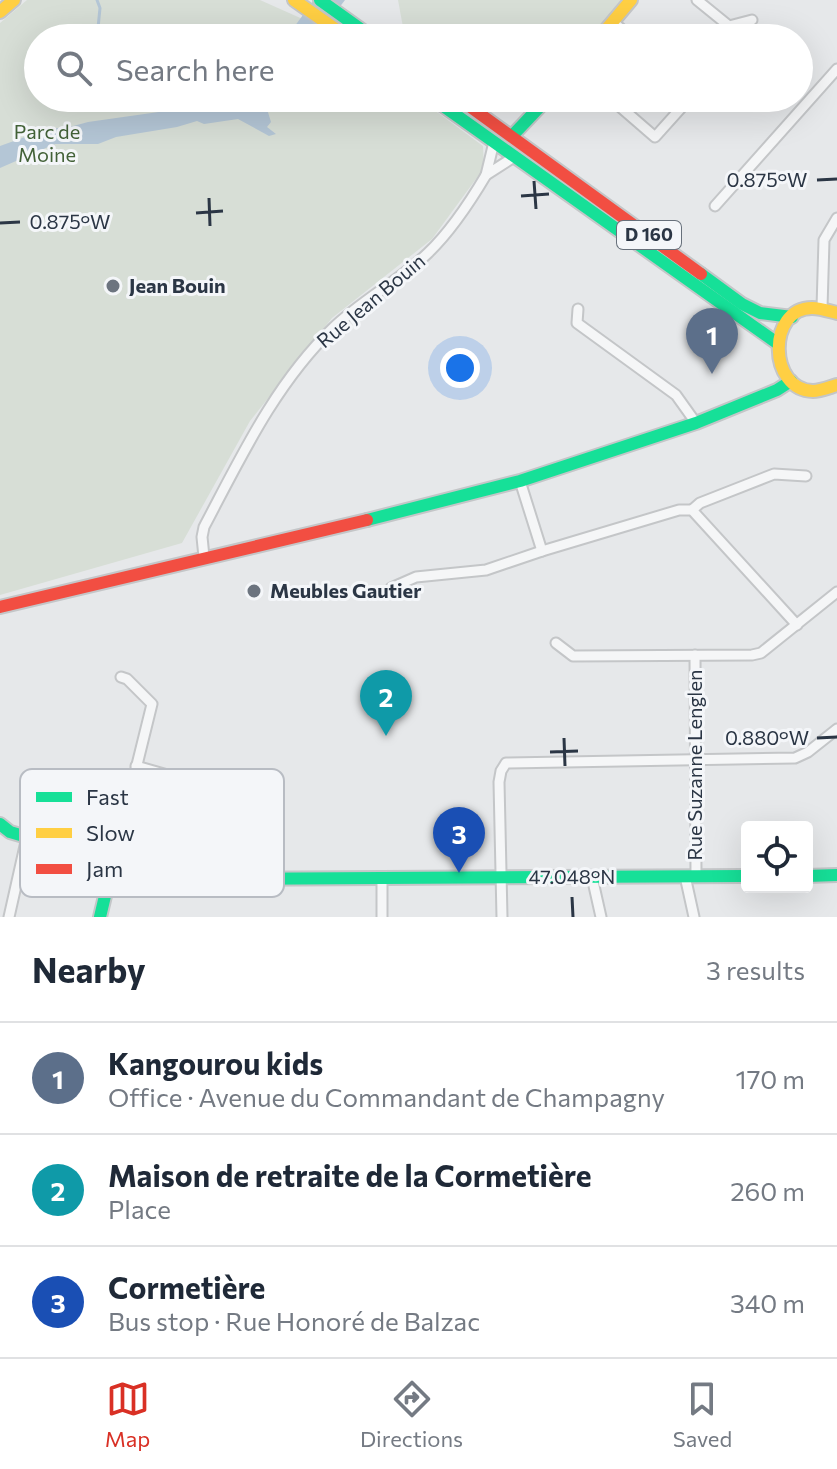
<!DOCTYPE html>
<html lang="en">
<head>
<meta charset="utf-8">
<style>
  :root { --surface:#fff; --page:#f2f2f3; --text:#1f2937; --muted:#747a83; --line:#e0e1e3; --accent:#d93025 }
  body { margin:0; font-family:Commissioner,sans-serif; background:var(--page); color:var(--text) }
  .controls { position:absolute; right:24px; bottom:24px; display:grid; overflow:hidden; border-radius:8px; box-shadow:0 8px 32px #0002 }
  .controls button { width:72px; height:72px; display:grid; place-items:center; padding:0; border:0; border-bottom:2px solid var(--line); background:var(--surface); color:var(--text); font:40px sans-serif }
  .you { position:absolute; left:460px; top:368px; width:28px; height:28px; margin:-20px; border:6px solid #fff; border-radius:50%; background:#1a73e8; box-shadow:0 0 0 12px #1a73e833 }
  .badge { display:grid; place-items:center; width:52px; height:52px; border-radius:50%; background:var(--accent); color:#fff; font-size:26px; font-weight:700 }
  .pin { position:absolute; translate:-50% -66px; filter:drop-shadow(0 2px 4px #0008) }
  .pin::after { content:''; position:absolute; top:42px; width:28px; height:24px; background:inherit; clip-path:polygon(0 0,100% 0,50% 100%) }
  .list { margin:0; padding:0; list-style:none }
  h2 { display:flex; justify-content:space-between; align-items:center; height:104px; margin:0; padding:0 32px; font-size:34px }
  h2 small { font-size:26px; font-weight:400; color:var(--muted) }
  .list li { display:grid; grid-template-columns:52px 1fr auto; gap:24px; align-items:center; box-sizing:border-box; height:112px; padding:0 32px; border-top:2px solid var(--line) }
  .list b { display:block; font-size:30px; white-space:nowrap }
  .list p { margin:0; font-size:26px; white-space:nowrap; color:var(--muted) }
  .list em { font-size:26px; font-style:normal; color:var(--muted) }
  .icon { flex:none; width:44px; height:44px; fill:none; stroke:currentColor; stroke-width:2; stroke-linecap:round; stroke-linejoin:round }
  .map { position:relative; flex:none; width:837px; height:917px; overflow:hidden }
  .search { position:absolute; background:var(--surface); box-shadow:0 8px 32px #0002; left:24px; right:24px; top:24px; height:88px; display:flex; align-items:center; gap:20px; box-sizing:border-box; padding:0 28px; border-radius:44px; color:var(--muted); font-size:30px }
  .sheet { height:440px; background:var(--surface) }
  nav { display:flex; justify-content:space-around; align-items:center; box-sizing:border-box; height:112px; border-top:2px solid var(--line); background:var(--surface); font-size:22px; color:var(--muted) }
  nav a { display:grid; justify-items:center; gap:4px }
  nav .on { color:var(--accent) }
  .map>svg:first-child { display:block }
</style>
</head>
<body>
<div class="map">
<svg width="837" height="917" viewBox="0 0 837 917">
  <rect width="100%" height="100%" fill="#e6e8ea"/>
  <g fill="#d7ded6">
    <polygon points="27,0 260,0 325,29 338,38 38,38 38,98 418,98 483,146 484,168 432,239 332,318 250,421 182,543 0,595 0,23"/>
    <polygon points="398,0 624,0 592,38 405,38"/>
  </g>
  <g fill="#b4c6d6">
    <polygon points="314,0 345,0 316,38 286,38"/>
    <polygon points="234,98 275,98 267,109 271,122 267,127 276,134 269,136 238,119 204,124 197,121 177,127 116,137 98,144 55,144 0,168 0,146 50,128 66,128 88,122 215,104"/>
  </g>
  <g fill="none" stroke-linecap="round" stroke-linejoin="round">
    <g stroke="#b4c6d6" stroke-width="3">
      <polyline points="97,0 100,8 97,38"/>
      <polyline points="89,98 89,99"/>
    </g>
    <g stroke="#c4c6c8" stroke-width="13">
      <g id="street">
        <polyline points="697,0 729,26 752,20"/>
        <polyline points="613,22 632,38"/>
        <polyline points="610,98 655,137 690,98"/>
        <polyline points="494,142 486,175 514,157"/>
        <polyline points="715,206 837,69"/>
        <polyline points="822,308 824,240 837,218"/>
        <polyline points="578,309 577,323 676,395 696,423"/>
        <polyline points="520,481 542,551 679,510 692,510 797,625"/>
        <polyline points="692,510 700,503 774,474 806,476"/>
        <path d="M204,557L202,537L204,527C241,457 275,384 333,328C362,300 399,281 428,253C451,231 470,202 486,175"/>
        <polyline points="391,588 416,577 486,570 542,551"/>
        <polyline points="556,643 573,656 752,655 761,653 837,592"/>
        <polyline points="695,655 696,876"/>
        <polyline points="136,766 178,778 195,779"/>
        <polyline points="66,801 74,811 67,847"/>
        <polyline points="114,858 152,704 127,679 121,677"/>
        <polyline points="685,876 694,917"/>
        <polyline points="191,877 201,833 210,828"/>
        <polyline points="592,877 601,917"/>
        <polyline points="9,917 27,837"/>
        <polyline points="382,917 382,878"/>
        <polyline points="502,917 499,782 501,771 506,763 795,758 808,752 837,729"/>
      </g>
    </g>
    <g stroke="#c4c6c8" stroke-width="16">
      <g id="fast">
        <polyline points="320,0 373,38"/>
        <polyline points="432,98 777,343"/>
        <polyline points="512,136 548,98"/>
        <polyline points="701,274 742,304 760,313 792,317"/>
        <polyline points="367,520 520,481 696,423 777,390 791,381"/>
        <polyline points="0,824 10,832 27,837 205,879 747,876"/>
        <polyline points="807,876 837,875"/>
        <polyline points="100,917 114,858"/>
      </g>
    </g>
    <g stroke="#c4c6c8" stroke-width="16">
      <g id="slow">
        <polyline points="294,0 348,38"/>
        <polyline points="0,12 14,0"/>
        <polyline points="599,38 631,0"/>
        <path d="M837,313C829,311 820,308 812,308C767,308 768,390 813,391C820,391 830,387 837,385"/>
      </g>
    </g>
    <g stroke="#c4c6c8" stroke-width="16">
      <g id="jam">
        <polyline points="458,98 701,274"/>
        <polyline points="0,607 367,520"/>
      </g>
    </g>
    <use href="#street" stroke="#f5f6f7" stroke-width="9"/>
    <use href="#fast" stroke="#16e098" stroke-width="12"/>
    <use href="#slow" stroke="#ffcf43" stroke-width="12"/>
    <use href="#jam" stroke="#f24e42" stroke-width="12"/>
  </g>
  <path fill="none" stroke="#2b3645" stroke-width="3" d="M817,180L837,179M534,181L536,209M521,196L549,194M209,198L210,226M196,213L223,211M0,223L20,222M564,738L565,766M817,738L837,737M550,752L578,751M572,897L573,917"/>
  <g fill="#6c747f" stroke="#f4f6f9" stroke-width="3">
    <circle cx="113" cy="286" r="8"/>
    <circle cx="254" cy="591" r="8"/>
  </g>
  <g text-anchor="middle" stroke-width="6" stroke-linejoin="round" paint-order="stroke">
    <rect fill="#f4f6f9" stroke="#67707b" stroke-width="2" x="617" y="221" width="64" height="28" rx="6"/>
    <g font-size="18" font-weight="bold" fill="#2b3645">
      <text x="649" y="241">D 160</text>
    </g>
    <g font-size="20" fill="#426137" stroke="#f4f6f9">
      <text x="47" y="139">Parc de<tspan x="47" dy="23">Moine</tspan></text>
    </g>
    <g font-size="20" font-weight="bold" fill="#2b3645" stroke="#f4f6f9" text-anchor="start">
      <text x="129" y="293">Jean Bouin</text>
      <text x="270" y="598">Meubles Gautier</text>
    </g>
    <g font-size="20" fill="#2b3645" stroke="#f4f6f9">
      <text transform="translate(371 301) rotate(-40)" y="7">Rue Jean Bouin</text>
      <text transform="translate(695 765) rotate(-90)" y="7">Rue Suzanne Lenglen</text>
    </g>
  </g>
  <rect x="20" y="769" width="264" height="128" rx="12" fill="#f4f6f9" stroke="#b8bcc3" stroke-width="2"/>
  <rect x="36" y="792" width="36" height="10" fill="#16e098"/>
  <rect x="36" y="828" width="36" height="10" fill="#ffcf43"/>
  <rect x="36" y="864" width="36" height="10" fill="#f24e42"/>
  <g font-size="22" fill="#2b3645">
    <text x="86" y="805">Fast</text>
    <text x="86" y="841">Slow</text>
    <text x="86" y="877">Jam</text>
  </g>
  <g font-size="20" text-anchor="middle" fill="#2b3645" stroke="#f4f6f9" stroke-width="6" stroke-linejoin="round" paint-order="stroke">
    <text x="767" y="187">0.875°W</text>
    <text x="70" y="229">0.875°W</text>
    <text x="767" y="745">0.880°W</text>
    <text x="572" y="884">47.048°N</text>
  </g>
</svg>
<div class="controls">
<button><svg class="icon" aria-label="locate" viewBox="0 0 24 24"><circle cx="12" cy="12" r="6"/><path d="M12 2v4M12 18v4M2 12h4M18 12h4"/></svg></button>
</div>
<div class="you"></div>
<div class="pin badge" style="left:712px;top:374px;background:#5c6f8a">1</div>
<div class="pin badge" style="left:386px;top:736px;background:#0f9aa8">2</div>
<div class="pin badge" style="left:459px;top:873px;background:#1a4fb4">3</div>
<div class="search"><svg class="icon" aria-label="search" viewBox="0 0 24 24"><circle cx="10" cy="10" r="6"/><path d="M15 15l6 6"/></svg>Search here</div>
</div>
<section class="sheet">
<h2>Nearby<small>3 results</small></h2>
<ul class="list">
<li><span class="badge" style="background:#5c6f8a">1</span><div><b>Kangourou kids</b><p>Office · Avenue du Commandant de Champagny</p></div><em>170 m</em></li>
<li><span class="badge" style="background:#0f9aa8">2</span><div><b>Maison de retraite de la Cormetière</b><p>Place</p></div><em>260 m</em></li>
<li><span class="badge" style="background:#1a4fb4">3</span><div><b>Cormetière</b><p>Bus stop · Rue Honoré de Balzac</p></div><em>340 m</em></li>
</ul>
</section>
<nav>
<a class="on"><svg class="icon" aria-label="map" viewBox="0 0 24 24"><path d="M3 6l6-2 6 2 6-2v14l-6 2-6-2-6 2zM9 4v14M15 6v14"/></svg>Map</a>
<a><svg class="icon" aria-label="directions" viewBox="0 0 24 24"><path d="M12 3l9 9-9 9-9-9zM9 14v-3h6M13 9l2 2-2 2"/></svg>Directions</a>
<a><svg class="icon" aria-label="saved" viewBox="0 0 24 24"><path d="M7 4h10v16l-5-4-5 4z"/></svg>Saved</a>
</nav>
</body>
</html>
